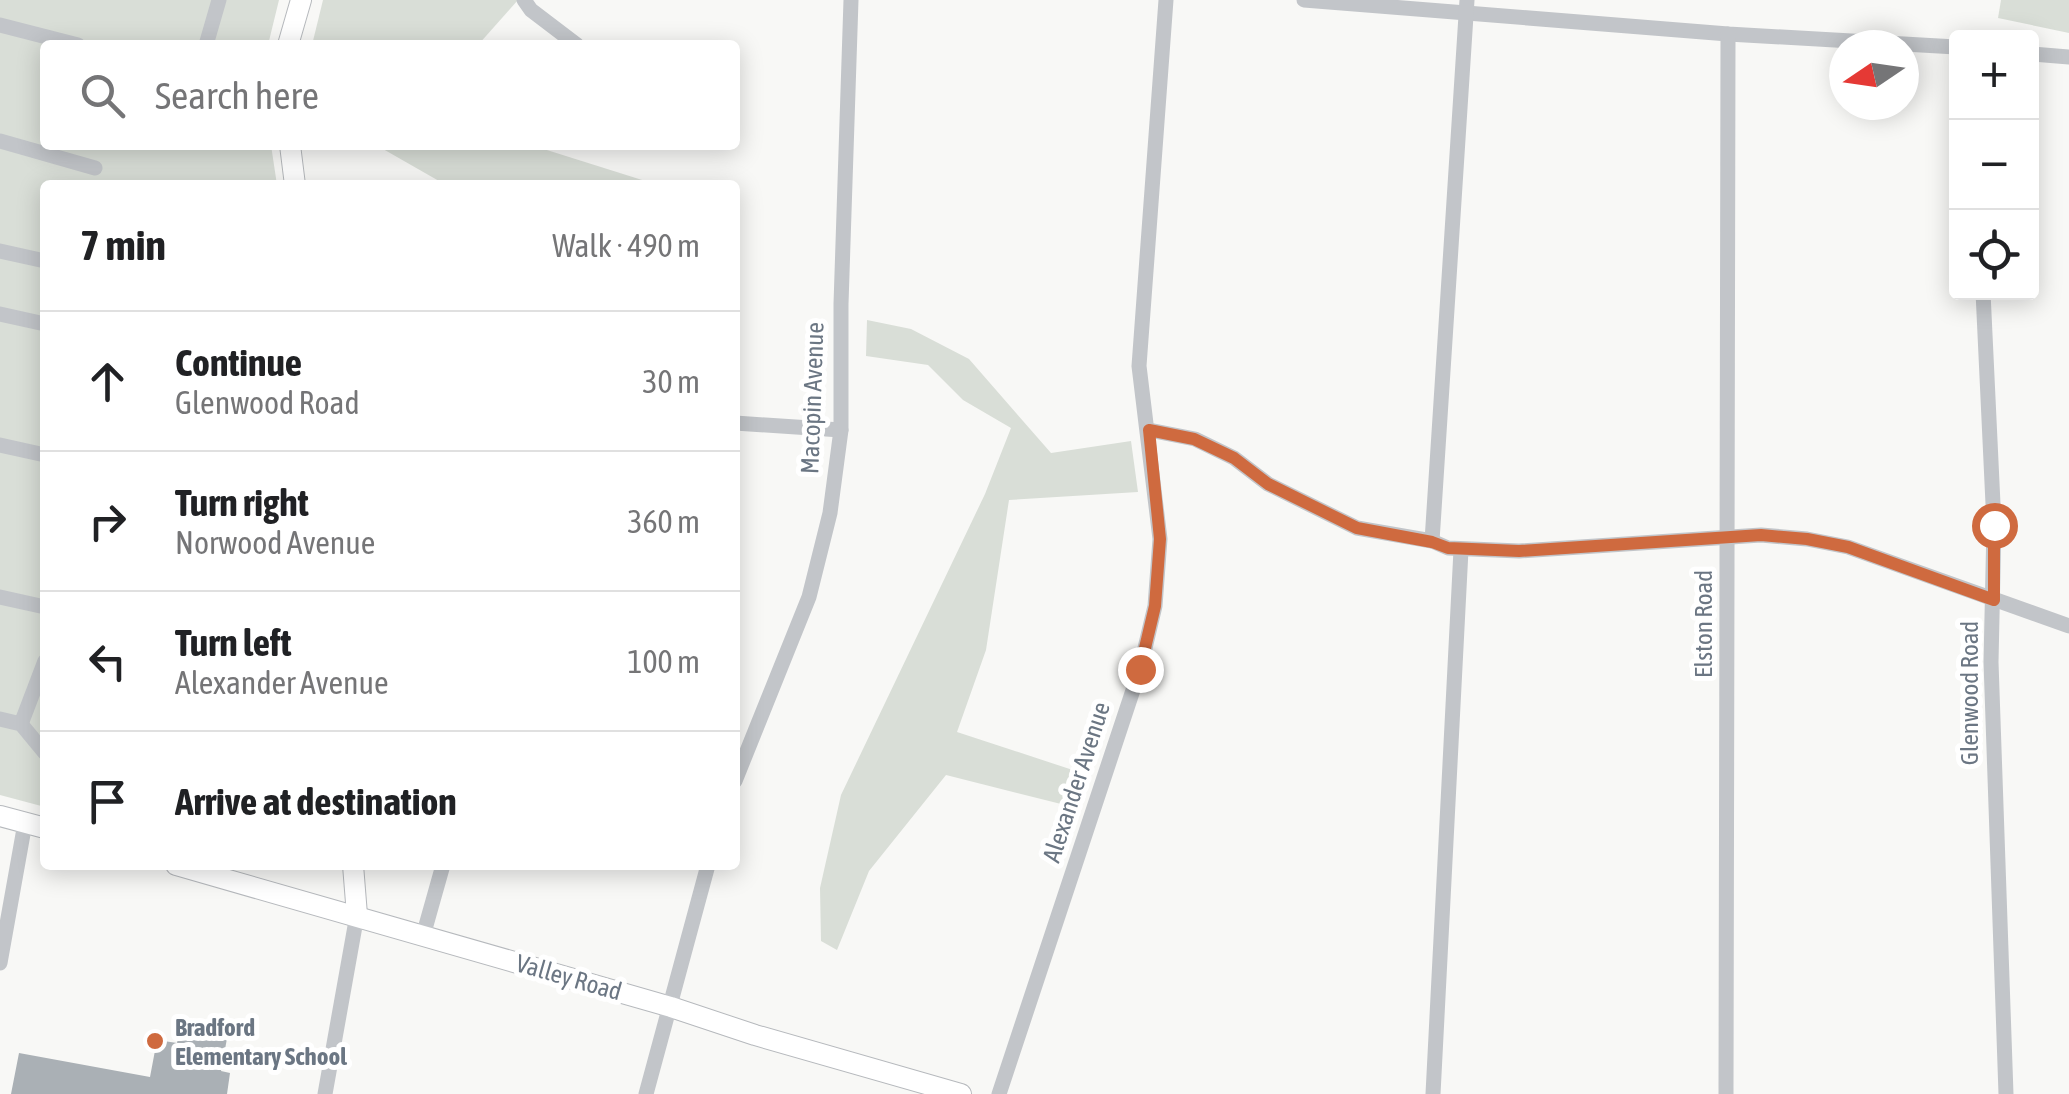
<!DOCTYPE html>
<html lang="en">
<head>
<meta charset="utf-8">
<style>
  :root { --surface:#fff; --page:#f6f6f6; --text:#202124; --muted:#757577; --line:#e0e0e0 }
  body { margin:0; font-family:"Asap Condensed",sans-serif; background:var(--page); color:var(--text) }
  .controls { position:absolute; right:30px; top:30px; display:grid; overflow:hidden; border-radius:10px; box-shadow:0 5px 25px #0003 }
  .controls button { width:90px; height:90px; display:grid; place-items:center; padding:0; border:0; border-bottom:2px solid var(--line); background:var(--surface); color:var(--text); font:50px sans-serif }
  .compass { position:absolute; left:1829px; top:30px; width:90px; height:90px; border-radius:50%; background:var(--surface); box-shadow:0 5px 25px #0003; rotate:257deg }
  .stop { position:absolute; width:30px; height:30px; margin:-22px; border:8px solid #cf6a3f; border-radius:50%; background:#fff }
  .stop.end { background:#cf6a3f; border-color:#fff; box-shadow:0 2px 10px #0008 }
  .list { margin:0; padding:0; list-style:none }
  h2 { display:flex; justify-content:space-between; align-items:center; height:130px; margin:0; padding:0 40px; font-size:42px }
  h2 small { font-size:32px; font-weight:400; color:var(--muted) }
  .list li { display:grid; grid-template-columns:65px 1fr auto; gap:30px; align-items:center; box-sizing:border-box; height:140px; padding:0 40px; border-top:2px solid var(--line) }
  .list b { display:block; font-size:38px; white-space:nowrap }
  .list p { margin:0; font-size:32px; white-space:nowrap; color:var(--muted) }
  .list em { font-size:32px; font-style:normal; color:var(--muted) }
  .icon { flex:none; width:55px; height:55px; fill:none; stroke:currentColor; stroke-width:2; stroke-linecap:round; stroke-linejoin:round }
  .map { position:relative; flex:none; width:2069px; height:1094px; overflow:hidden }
  .search { position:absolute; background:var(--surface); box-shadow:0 5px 25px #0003; left:40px; top:40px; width:700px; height:110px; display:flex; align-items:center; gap:25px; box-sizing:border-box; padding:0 35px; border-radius:10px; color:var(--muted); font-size:38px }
  .panel { position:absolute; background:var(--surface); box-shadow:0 5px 25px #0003; left:40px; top:180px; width:700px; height:690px; border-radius:10px }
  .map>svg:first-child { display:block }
</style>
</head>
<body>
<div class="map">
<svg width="2069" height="1094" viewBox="0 0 2069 1094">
  <rect width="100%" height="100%" fill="#f8f8f6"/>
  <g fill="#d9ded7">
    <polygon points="0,0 279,0 268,45 45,45 45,145 271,145 277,185 45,185 45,807 0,795"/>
    <polygon points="323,0 518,0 478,45 312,45"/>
    <polygon points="2001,0 2069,0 2069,33 1998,18"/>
    <polygon points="376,145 531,145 658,185 446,185"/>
    <polygon points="867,320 911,329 969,359 1051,453 1131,441 1138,492 1009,500 986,650 957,732 1085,774 1077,808 946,775 869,871 837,950 821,941 820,888 841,795 985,494 1011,428 963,400 928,365 866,356"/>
  </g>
  <polygon fill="#aab0b5" points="181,1025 228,1033 221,1071 230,1073 227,1094 11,1094 19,1053 150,1077 157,1040 177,1043"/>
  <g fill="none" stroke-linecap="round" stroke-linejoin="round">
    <g stroke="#b6b9bd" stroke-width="22">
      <g id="major">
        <polyline points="288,45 301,0"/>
        <polyline points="290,145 295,185"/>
        <polyline points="0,816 45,828"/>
        <polyline points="176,865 671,1007 755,1035 961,1094"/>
        <polyline points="353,865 357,915"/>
      </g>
    </g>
    <g stroke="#c2c5c9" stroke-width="15">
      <polyline points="524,0 531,10 577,45"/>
      <polyline points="1304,0 1728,34 1956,47"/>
      <polyline points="0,25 78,45"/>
      <polyline points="206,45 219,0"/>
      <polyline points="2032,54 2069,57"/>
      <polyline points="0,141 95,168"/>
      <polyline points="0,251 45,261"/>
      <polyline points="1983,292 1994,525 1991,662 2006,1094"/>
      <polyline points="0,314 45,324"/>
      <polyline points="735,423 841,430"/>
      <polyline points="1149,430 1195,439 1234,458 1268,484 1357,528 1432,541 1448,548 1519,551 1761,535 1807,539 1848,547 2069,626"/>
      <polyline points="0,445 45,455"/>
      <polyline points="1432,541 1467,0"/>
      <polyline points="0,597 45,607"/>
      <polyline points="0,719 21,724 45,753"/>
      <polyline points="21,724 45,661"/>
      <polyline points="735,781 809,597 830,513 841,430 841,304 851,0"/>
      <polyline points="423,936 443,865"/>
      <polyline points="0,963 25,823"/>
      <polyline points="325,1094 357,915"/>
      <polyline points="646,1094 708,865"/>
      <polyline points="999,1094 1140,669 1155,606 1160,539 1139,366 1166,0"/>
      <polyline points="1433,1094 1461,550"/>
      <polyline points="1726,1094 1728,34"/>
    </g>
    <use href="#major" stroke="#fff" stroke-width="20"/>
  </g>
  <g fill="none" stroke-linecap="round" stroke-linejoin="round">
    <polyline stroke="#cf6a3f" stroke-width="12" points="1140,669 1155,606 1160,539 1149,430 1194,439 1234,458 1268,484 1357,528 1432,542 1448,548 1519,551 1761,535 1807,539 1848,547 1994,600 1994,525"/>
  </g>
  <circle fill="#cf6a3f" stroke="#fff" stroke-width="4" cx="155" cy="1041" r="10"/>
  <g text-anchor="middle" stroke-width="10" stroke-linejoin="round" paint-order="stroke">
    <g font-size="25" fill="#6b7683" stroke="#fff">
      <text transform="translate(812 398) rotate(-88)" y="9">Macopin Avenue</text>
      <text transform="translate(1703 624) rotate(-90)" y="9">Elston Road</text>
      <text transform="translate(1969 693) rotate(-90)" y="9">Glenwood Road</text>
      <text transform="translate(1076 782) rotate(-72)" y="9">Alexander Avenue</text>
      <text transform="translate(569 977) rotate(16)" y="9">Valley Road</text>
    </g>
    <g font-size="25" font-weight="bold" fill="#6b7683" stroke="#fff" text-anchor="start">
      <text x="175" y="1036">Bradford<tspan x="175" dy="29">Elementary School</tspan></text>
    </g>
  </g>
</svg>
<div class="controls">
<button>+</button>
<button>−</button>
<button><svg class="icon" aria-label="locate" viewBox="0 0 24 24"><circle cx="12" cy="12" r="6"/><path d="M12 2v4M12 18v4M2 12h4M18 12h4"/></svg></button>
</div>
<svg class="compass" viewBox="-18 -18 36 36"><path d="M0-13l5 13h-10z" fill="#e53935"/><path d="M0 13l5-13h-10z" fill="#757577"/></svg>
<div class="stop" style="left:1994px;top:525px"></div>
<div class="stop end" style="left:1140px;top:669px"></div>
<div class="search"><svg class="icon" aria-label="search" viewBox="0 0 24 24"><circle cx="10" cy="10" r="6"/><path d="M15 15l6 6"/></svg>Search here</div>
<section class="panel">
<h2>7 min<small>Walk · 490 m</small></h2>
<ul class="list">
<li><svg class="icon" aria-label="ahead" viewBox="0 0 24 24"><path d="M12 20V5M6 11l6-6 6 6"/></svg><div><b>Continue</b><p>Glenwood Road</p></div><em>30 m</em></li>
<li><svg class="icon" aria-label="right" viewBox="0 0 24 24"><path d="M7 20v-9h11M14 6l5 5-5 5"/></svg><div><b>Turn right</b><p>Norwood Avenue</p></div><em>360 m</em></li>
<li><svg class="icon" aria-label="left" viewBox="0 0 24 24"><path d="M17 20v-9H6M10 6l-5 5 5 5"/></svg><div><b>Turn left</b><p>Alexander Avenue</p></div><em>100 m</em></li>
<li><svg class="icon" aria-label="arrive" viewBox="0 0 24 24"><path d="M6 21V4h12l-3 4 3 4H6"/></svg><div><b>Arrive at destination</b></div></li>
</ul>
</section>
</div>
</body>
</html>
